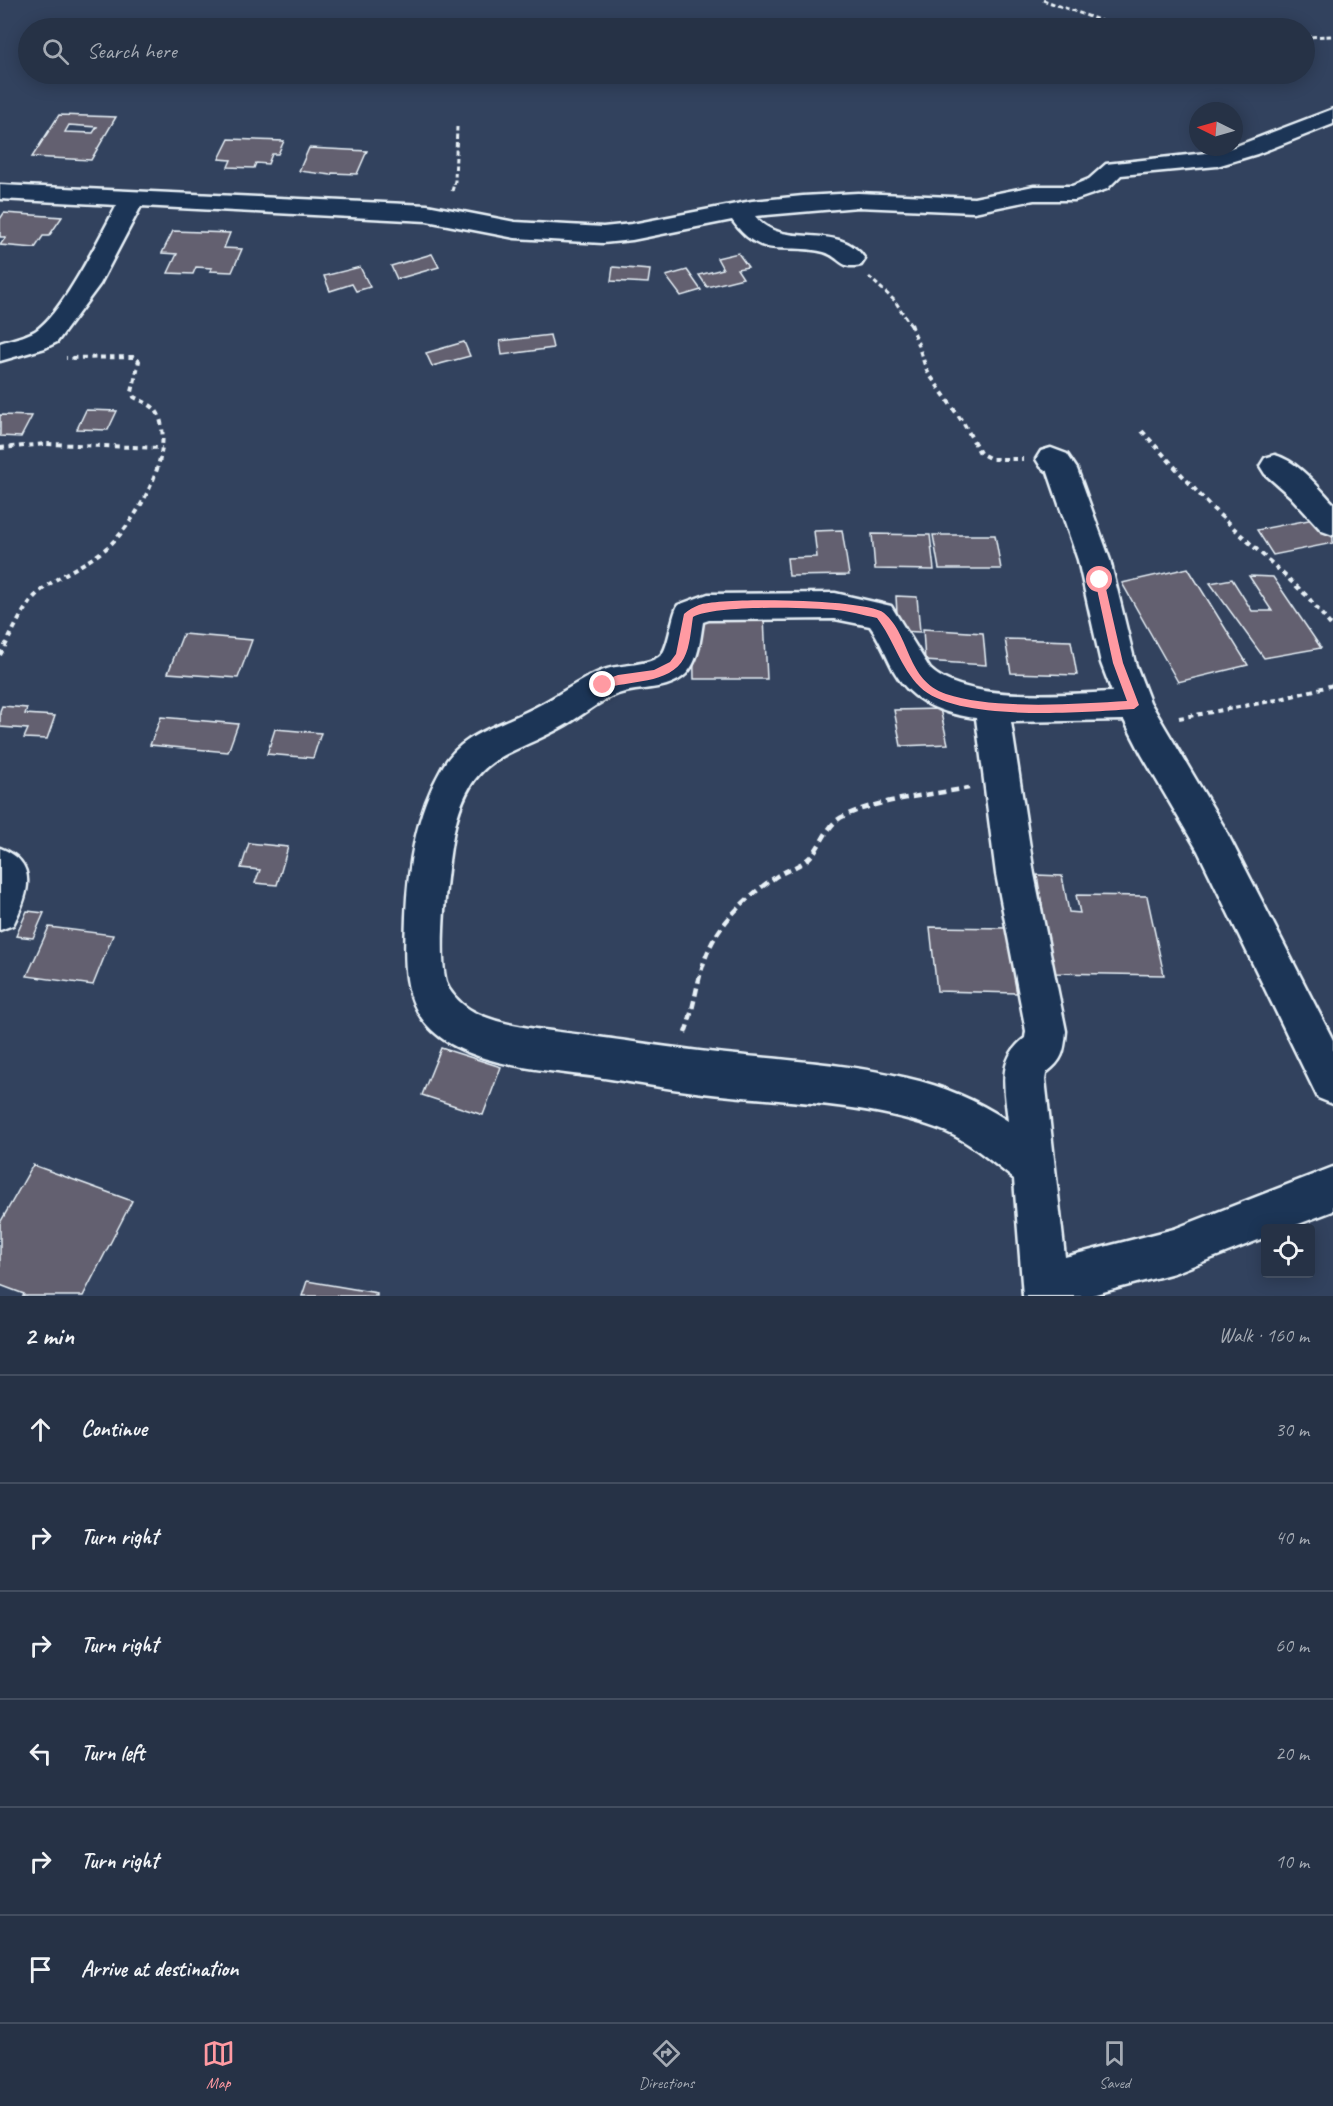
<!DOCTYPE html>
<html lang="en">
<head>
<meta charset="utf-8">
<style>
  :root { --surface:#263246; --page:#323e51; --text:#f1f3f6; --muted:#a4aab3; --line:#424d5f; --accent:#ff9aa2 }
  body { margin:0; font-family:Caveat,sans-serif; background:var(--page); color:var(--text) }
  .controls { position:absolute; right:18px; bottom:18px; display:grid; overflow:hidden; border-radius:6px; box-shadow:0 3px 15px #0003 }
  .controls button { width:54px; height:54px; display:grid; place-items:center; padding:0; border:0; border-bottom:2px solid var(--line); background:var(--surface); color:var(--text); font:30px sans-serif }
  .compass { position:absolute; left:1189px; top:102px; width:54px; height:54px; border-radius:50%; background:var(--surface); box-shadow:0 3px 15px #0003; rotate:275deg }
  .stop { position:absolute; width:18px; height:18px; margin:-14px; border:4px solid #ff9aa2; border-radius:50%; background:#fff }
  .stop.end { background:#ff9aa2; border-color:#fff; box-shadow:0 2px 6px #0008 }
  .list { margin:0; padding:0; list-style:none }
  h2 { display:flex; justify-content:space-between; align-items:center; height:78px; margin:0; padding:0 24px; font-size:26px }
  h2 small { font-size:20px; font-weight:400; color:var(--muted) }
  .list li { display:grid; grid-template-columns:39px 1fr auto; gap:18px; align-items:center; box-sizing:border-box; height:108px; padding:0 24px; border-top:2px solid var(--line) }
  .list b { display:block; font-size:22px; white-space:nowrap }
  .list em { font-size:20px; font-style:normal; color:var(--muted) }
  .icon { flex:none; width:33px; height:33px; fill:none; stroke:currentColor; stroke-width:2; stroke-linecap:round; stroke-linejoin:round }
  .map { position:relative; flex:none; width:1333px; height:1296px; overflow:hidden }
  .search { position:absolute; background:var(--surface); box-shadow:0 3px 15px #0003; left:18px; right:18px; top:18px; height:66px; display:flex; align-items:center; gap:15px; box-sizing:border-box; padding:0 21px; border-radius:33px; color:var(--muted); font-size:22px }
  .sheet { height:726px; background:var(--surface) }
  nav { display:flex; justify-content:space-around; align-items:center; box-sizing:border-box; height:84px; border-top:2px solid var(--line); background:var(--surface); font-size:16px; color:var(--muted) }
  nav a { display:grid; justify-items:center; gap:3px }
  nav .on { color:var(--accent) }
  .map>svg:first-child { display:block }
</style>
</head>
<body>
<div class="map">
<svg width="1333" height="1296" viewBox="0 0 1333 1296">
  <rect width="100%" height="100%" fill="#32425e"/>
  <filter id="ink" filterUnits="userSpaceOnUse"><feTurbulence type="fractalNoise" baseFrequency=".0167" numOctaves="2"/><feDisplacementMap in="SourceGraphic" scale="12" xChannelSelector="R" yChannelSelector="G"/><feConvolveMatrix kernelMatrix="1 2 1 2 8 2 1 2 1" color-interpolation-filters="sRGB"/></filter>
  <g filter="url(#ink)">
    <g fill="#646170" stroke="#e8f1f8" stroke-width="1.5" fill-rule="evenodd">
      <path d="M59,115L116,117L91,160L32,157ZM69,125L97,127L93,133L65,132Z"/>
      <polygon points="229,139 284,141 278,154 272,154 268,164 256,163 254,168 228,167 231,160 219,159"/>
      <polygon points="309,148 367,151 357,174 332,173 331,175 299,171"/>
      <polygon points="4,213 62,217 49,236 43,236 35,248 0,245 6,237 0,237 0,219"/>
      <polygon points="173,231 230,233 224,248 242,249 232,272 210,271 212,268 196,267 193,274 168,273 177,254 162,253"/>
      <polygon points="738,253 748,267 737,269 743,278 707,287 699,275 723,269 717,258"/>
      <polygon points="432,254 439,267 397,279 391,266"/>
      <polygon points="360,267 370,287 356,291 352,284 330,291 324,276"/>
      <polygon points="613,267 650,270 648,283 611,281"/>
      <polygon points="687,270 701,290 681,296 666,276"/>
      <polygon points="550,335 553,348 502,355 500,341"/>
      <polygon points="464,342 470,356 432,366 426,353"/>
      <polygon points="86,410 117,411 108,430 77,429"/>
      <polygon points="0,415 32,416 21,437 0,436"/>
      <polygon points="1319,518 1333,538 1333,543 1273,555 1257,530"/>
      <polygon points="842,530 849,575 789,576 787,558 817,557 814,531"/>
      <polygon points="872,534 930,535 934,570 875,569"/>
      <polygon points="933,535 995,535 1001,569 939,569"/>
      <polygon points="1188,568 1248,665 1178,682 1122,583"/>
      <polygon points="1249,576 1273,577 1321,648 1264,658 1210,583 1232,579 1252,611 1272,611"/>
      <polygon points="896,596 917,597 920,632 898,631"/>
      <polygon points="693,618 764,618 767,679 694,679"/>
      <polygon points="923,629 983,633 986,665 925,661"/>
      <polygon points="183,634 252,640 238,678 168,673"/>
      <polygon points="1005,639 1071,641 1077,675 1011,673"/>
      <polygon points="2,706 27,708 25,714 55,716 47,739 24,738 28,729 0,727 0,711"/>
      <polygon points="940,709 948,744 901,746 894,710"/>
      <polygon points="161,717 238,724 228,752 150,745"/>
      <polygon points="275,729 321,733 313,758 267,754"/>
      <polygon points="249,843 288,847 277,885 255,883 260,870 241,868"/>
      <polygon points="1037,875 1062,876 1069,912 1080,913 1076,895 1147,896 1164,975 1053,973"/>
      <polygon points="27,911 44,913 33,938 16,936"/>
      <polygon points="49,927 113,935 93,985 27,976"/>
      <polygon points="930,927 1008,928 1017,993 937,991"/>
      <polygon points="441,1048 501,1067 483,1115 422,1095"/>
      <polygon points="33,1165 132,1201 83,1296 23,1296 24,1294 0,1285 0,1223"/>
      <polygon points="307,1281 377,1293 377,1296 302,1296"/>
    </g>
    <g fill="none" stroke-linecap="round" stroke-linejoin="round">
      <g stroke="#e8f1f8" stroke-width="5">
        <g id="minor">
          <path d="M1333,109V124L1257,154L1217,166L1121,175L1107,189L1075,200H1034L974,212L858,207L755,216C782,252 839,219 865,259L861,265C840,270 841,257 824,252C784,242 762,262 732,220L632,240L603,243L515,238L427,221L141,206L100,284L57,342L45,348L0,361V343C12,339 25,337 35,331C63,313 100,236 117,205L0,199V185L427,205L515,222L603,227L632,224L752,201L803,196L858,193L974,198L1034,186H1072L1089,179L1106,164L1215,152L1234,147Z"/>
          <path d="M1051,448L1067,454L1077,469L1110,560L1135,663L1150,702L1224,827L1333,1040V1104L1318,1098L1198,851L1142,755L1124,720L1011,722L1034,874L1066,1031C1064,1052 1063,1060 1046,1073L1045,1079L1065,1257L1174,1229L1333,1167V1211L1288,1228H1266V1237L1174,1273L1088,1296H1023L1014,1179C991,1161 967,1139 939,1129C873,1104 791,1102 721,1095C679,1091 638,1083 597,1077C546,1070 464,1066 428,1026C401,996 405,955 406,917C408,865 416,813 442,768C462,732 503,725 536,707C559,696 579,679 604,670C620,664 650,666 661,655C669,648 671,618 678,605L708,594L835,593L891,606L930,669C965,703 1065,694 1112,692L1101,663L1078,560L1048,472L1041,467L1036,459L1041,451ZM835,619L870,626C880,640 886,656 894,671C911,702 943,714 976,718L996,874L1026,1031L1025,1038C996,1060 1005,1090 1008,1121C978,1101 943,1086 907,1078C845,1063 780,1060 717,1053C676,1049 637,1042 597,1037C559,1031 514,1030 478,1014C467,1009 456,1000 449,989C435,968 448,854 455,826C472,755 506,758 562,727C581,717 598,701 618,694C640,686 667,692 686,674C699,660 700,640 703,622L709,620Z"/>
          <path d="M1275,455C1299,462 1317,486 1333,503V535L1322,531L1290,496L1265,474L1260,466L1265,458Z"/>
          <path d="M0,848C40,863 28,895 13,925L0,930Z"/>
        </g>
      </g>
      <g stroke="#e8f1f8" stroke-width="3" stroke-dasharray="4.5 3" stroke-linecap="butt">
        <polyline points="1043,0 1121,28"/>
        <polyline points="1304,37 1333,36"/>
        <polyline points="452,191 455,181 457,127"/>
        <polyline points="869,277 895,301 911,326"/>
      </g>
      <g stroke="#e8f1f8" stroke-width="4" stroke-dasharray="5 4.5" stroke-linecap="butt">
        <polyline points="911,324 927,371 964,424 980,453 991,459 1023,459"/>
        <polyline points="1142,431 1211,507 1307,596 1333,628"/>
        <polyline points="0,448 47,444 162,448"/>
        <path d="M0,655C10,638 22,609 35,596C57,574 89,565 111,544C139,517 174,455 159,416C155,405 143,402 134,397L132,392L139,361L133,357L66,358"/>
        <polyline points="1179,718 1277,700 1333,685"/>
      </g>
      <path stroke="#e8f1f8" stroke-width="4.5" stroke-dasharray="8 5" stroke-linecap="butt" d="M685,1033C695,1006 697,976 709,949C722,920 750,894 777,876C787,870 800,866 809,858C822,846 826,824 844,816C880,799 930,795 969,788"/>
      <use href="#minor" fill="#1d3557" fill-rule="evenodd"/>
    </g>
  </g>
  <path fill="#ff9aa2" d="M1100,576L1104,580L1123,663L1139,705L1134,709C1085,712 956,723 920,687C900,667 894,640 877,618C863,615 849,611 836,610C809,607 715,605 693,617C691,629 690,647 684,658C670,685 628,680 603,689L598,685L600,682L618,675L654,670L670,662L676,654L684,614C688,610 694,607 699,605C722,597 867,599 884,613C911,636 906,680 946,694C995,710 1076,704 1127,701L1113,663L1095,580Z"/>
</svg>
<div class="controls">
<button><svg class="icon" aria-label="locate" viewBox="0 0 24 24"><circle cx="12" cy="12" r="6"/><path d="M12 2v4M12 18v4M2 12h4M18 12h4"/></svg></button>
</div>
<svg class="compass" viewBox="-18 -18 36 36"><path d="M0-13l5 13h-10z" fill="#e53935"/><path d="M0 13l5-13h-10z" fill="#a4aab3"/></svg>
<div class="stop" style="left:1100px;top:580px"></div>
<div class="stop end" style="left:603px;top:685px"></div>
<div class="search"><svg class="icon" aria-label="search" viewBox="0 0 24 24"><circle cx="10" cy="10" r="6"/><path d="M15 15l6 6"/></svg>Search here</div>
</div>
<section class="sheet">
<h2>2 min<small>Walk · 160 m</small></h2>
<ul class="list">
<li><svg class="icon" aria-label="ahead" viewBox="0 0 24 24"><path d="M12 20V5M6 11l6-6 6 6"/></svg><div><b>Continue</b></div><em>30 m</em></li>
<li><svg class="icon" aria-label="right" viewBox="0 0 24 24"><path d="M7 20v-9h11M14 6l5 5-5 5"/></svg><div><b>Turn right</b></div><em>40 m</em></li>
<li><svg class="icon" aria-label="right" viewBox="0 0 24 24"><path d="M7 20v-9h11M14 6l5 5-5 5"/></svg><div><b>Turn right</b></div><em>60 m</em></li>
<li><svg class="icon" aria-label="left" viewBox="0 0 24 24"><path d="M17 20v-9H6M10 6l-5 5 5 5"/></svg><div><b>Turn left</b></div><em>20 m</em></li>
<li><svg class="icon" aria-label="right" viewBox="0 0 24 24"><path d="M7 20v-9h11M14 6l5 5-5 5"/></svg><div><b>Turn right</b></div><em>10 m</em></li>
<li><svg class="icon" aria-label="arrive" viewBox="0 0 24 24"><path d="M6 21V4h12l-3 4 3 4H6"/></svg><div><b>Arrive at destination</b></div></li>
</ul>
</section>
<nav>
<a class="on"><svg class="icon" aria-label="map" viewBox="0 0 24 24"><path d="M3 6l6-2 6 2 6-2v14l-6 2-6-2-6 2zM9 4v14M15 6v14"/></svg>Map</a>
<a><svg class="icon" aria-label="directions" viewBox="0 0 24 24"><path d="M12 3l9 9-9 9-9-9zM9 14v-3h6M13 9l2 2-2 2"/></svg>Directions</a>
<a><svg class="icon" aria-label="saved" viewBox="0 0 24 24"><path d="M7 4h10v16l-5-4-5 4z"/></svg>Saved</a>
</nav>
</body>
</html>
